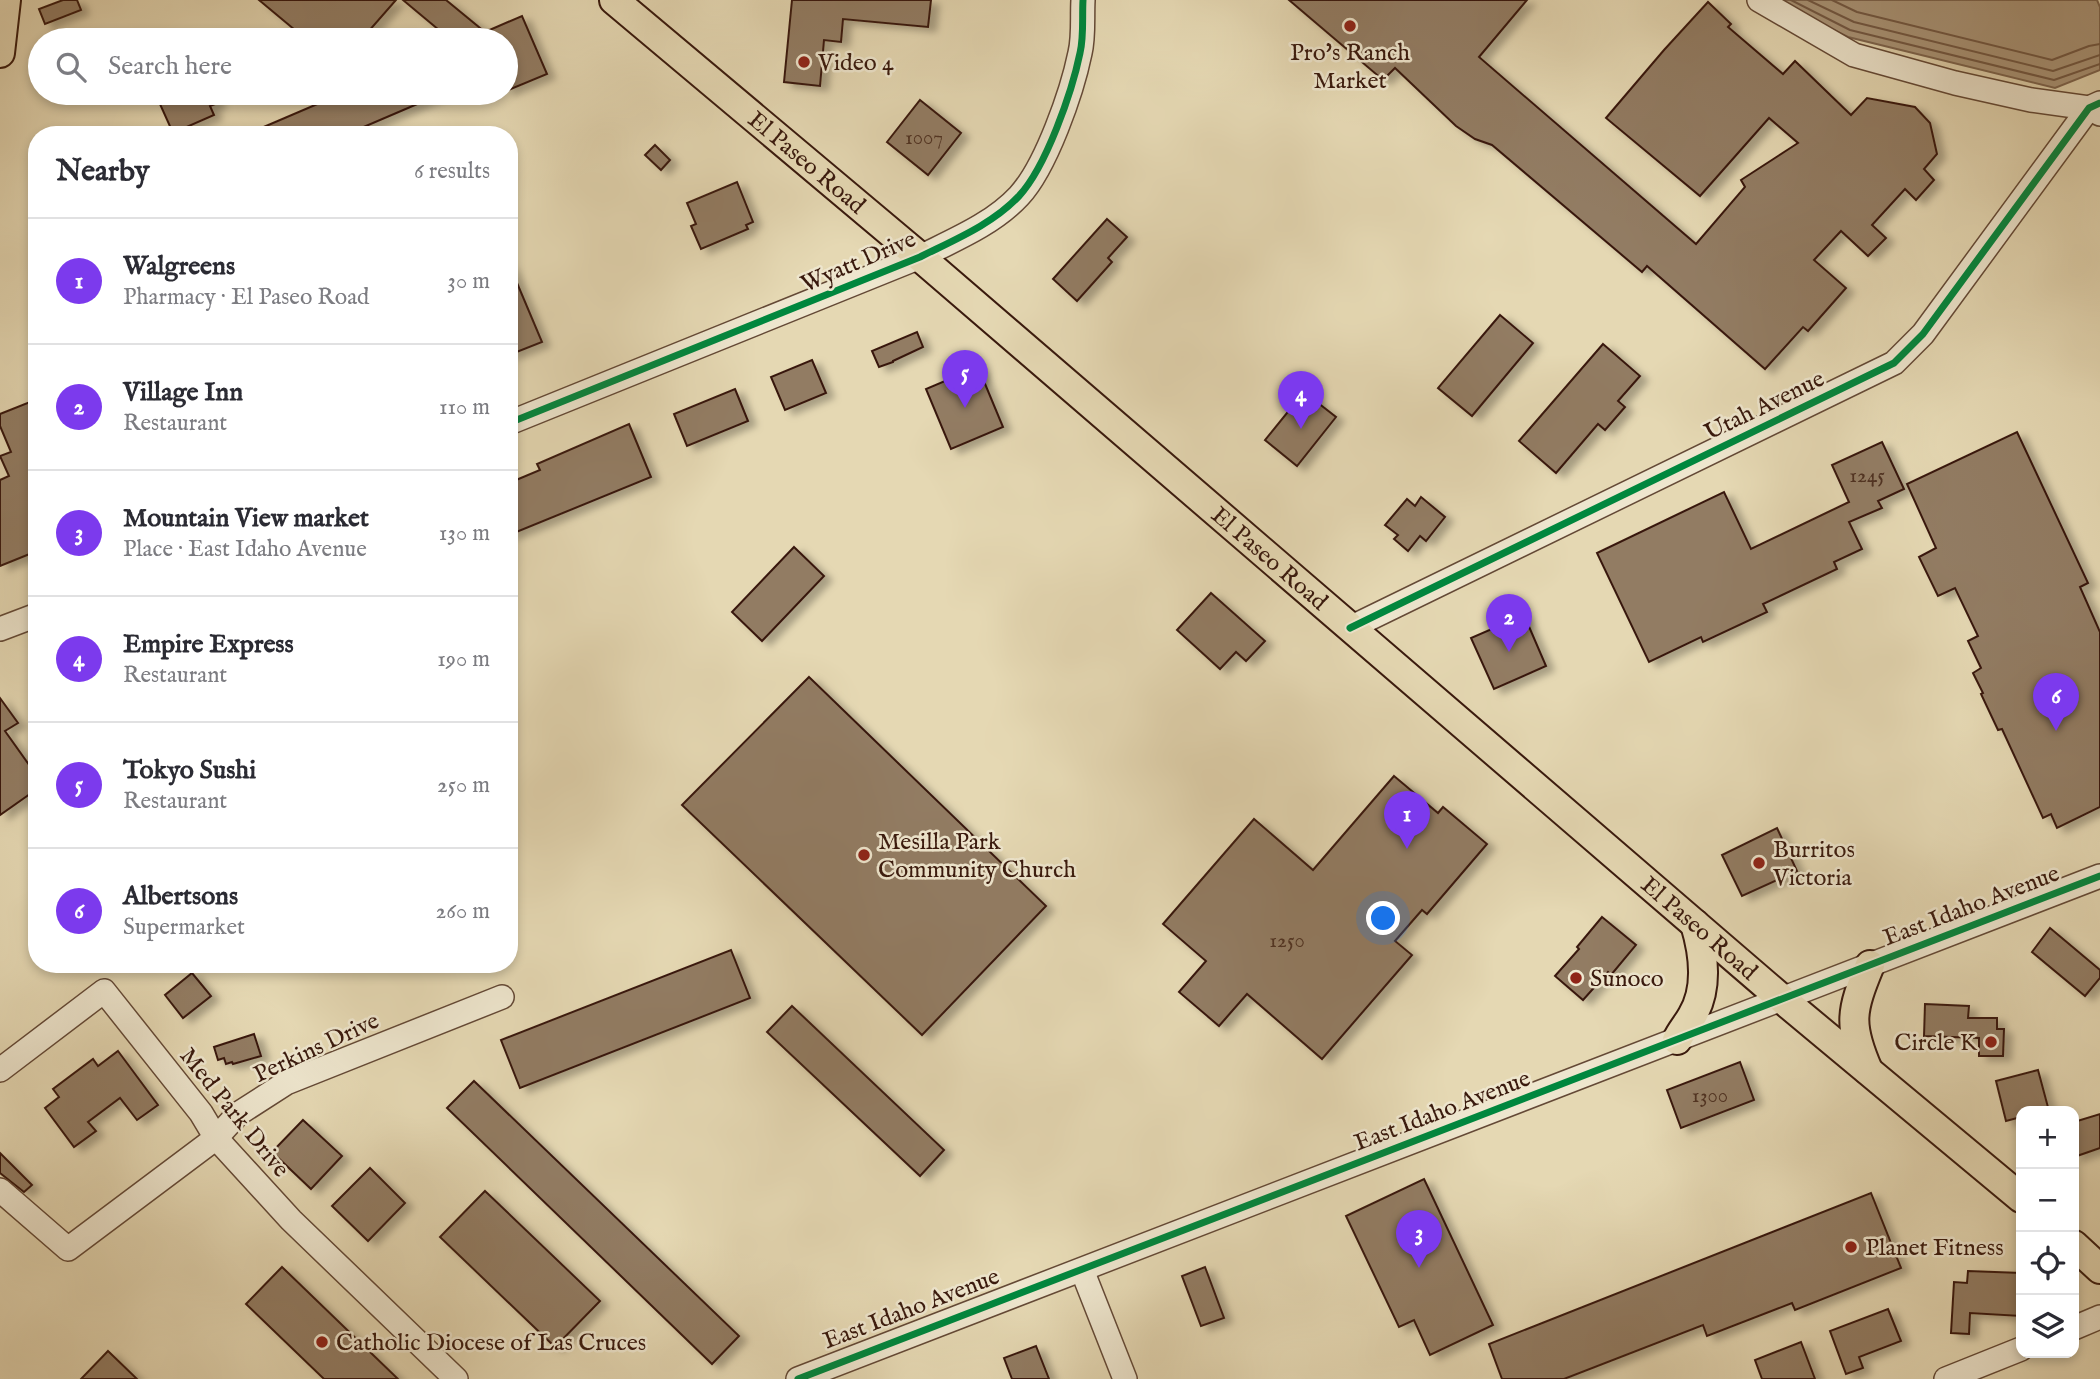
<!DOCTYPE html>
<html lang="en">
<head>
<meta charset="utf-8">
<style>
  :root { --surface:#fff; --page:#f7f7f7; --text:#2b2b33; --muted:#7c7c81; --line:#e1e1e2; --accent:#7c3aed }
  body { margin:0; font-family:"IM FELL English",serif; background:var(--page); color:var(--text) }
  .controls { position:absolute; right:21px; bottom:21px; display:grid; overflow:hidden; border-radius:14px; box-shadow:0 4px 10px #0003 }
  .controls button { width:63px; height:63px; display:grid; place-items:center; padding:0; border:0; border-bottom:2px solid var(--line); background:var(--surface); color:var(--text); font:35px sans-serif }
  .you { position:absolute; left:1384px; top:919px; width:24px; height:24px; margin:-18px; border:5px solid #fff; border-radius:50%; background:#1a73e8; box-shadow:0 0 0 10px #1a73e833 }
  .badge { display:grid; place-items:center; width:46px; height:46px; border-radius:50%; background:var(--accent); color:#fff; font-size:23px; font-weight:700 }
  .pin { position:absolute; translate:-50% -58px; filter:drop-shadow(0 2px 4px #0008) }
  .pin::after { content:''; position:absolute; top:37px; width:24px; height:21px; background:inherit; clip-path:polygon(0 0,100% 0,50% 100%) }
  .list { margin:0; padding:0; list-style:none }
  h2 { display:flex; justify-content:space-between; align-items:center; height:91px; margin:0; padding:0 28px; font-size:30px }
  h2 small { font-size:23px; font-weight:400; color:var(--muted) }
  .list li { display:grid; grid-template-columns:46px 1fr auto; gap:21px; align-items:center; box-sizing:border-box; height:126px; padding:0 28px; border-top:2px solid var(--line) }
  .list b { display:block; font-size:26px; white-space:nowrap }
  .list p { margin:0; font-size:23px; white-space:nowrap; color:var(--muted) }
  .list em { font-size:23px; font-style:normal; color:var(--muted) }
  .icon { flex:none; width:38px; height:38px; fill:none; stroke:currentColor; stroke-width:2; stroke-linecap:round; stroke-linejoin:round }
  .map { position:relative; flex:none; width:2100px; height:1379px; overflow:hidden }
  .search { position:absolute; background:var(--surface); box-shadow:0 4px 10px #0003; left:28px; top:28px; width:490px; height:77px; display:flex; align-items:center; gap:18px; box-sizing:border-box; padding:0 24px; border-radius:38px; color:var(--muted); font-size:26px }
  .panel { position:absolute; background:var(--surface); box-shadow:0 4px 10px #0003; left:28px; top:126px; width:490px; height:847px; border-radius:28px }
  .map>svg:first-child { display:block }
</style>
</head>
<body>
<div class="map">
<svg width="2100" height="1379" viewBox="0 0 2100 1379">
  <defs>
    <filter id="shadow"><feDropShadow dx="8" dy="4.5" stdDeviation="3.5" flood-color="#0004"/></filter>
  </defs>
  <rect width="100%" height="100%" fill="#e5d8b3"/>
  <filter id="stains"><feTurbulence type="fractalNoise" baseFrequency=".00286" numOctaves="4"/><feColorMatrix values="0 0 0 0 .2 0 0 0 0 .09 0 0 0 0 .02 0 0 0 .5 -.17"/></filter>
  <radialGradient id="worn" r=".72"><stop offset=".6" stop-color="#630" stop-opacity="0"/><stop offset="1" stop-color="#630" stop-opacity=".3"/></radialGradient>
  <polygon fill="#ab977b" stroke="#7d654f" stroke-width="2" points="1780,0 2097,0 2100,7 2100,70 2055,88 1848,37 1792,10"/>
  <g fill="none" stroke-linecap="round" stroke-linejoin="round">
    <g stroke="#725844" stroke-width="2">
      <polyline points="1791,0 1850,30 2054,80 2100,64"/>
      <polyline points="1808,0 1854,22 2053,71 2100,55"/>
      <polyline points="1832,0 1857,12 2052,60 2089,46 2100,44"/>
    </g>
  </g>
  <g fill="#927c63" stroke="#39190d" stroke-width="2" filter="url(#shadow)">
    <polygon points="63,0 77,0 81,10 45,24 39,9"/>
    <polygon points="259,0 396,0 361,40 307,40"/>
    <polygon points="403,0 446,0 485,32 522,16 547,74 506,91 506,40 451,40"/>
    <polygon points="792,0 931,0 928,27 843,19 841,42 824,40 820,86 784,82"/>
    <polygon points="1289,0 1527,0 1479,57 1696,244 1745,187 1741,180 1798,143 1769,118 1700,196 1606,118 1664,50 1708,2 1731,24 1728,27 1783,74 1795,61 1851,115 1867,98 1915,107 1930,123 1937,154 1924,169 1934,180 1916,200 1905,189 1872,225 1886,238 1868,256 1841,231 1814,260 1846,288 1808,331 1803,327 1765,369 1647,266 1642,272 1492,145 1475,139 1456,126 1395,68 1383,80"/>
    <polygon points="155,93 213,93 218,103 210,106 214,115 173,133"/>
    <polygon points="343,93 443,93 345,135 245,135"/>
    <polygon points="920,100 961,133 928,175 887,142"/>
    <polygon points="655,145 670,160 661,170 645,155"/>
    <polygon points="737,182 753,222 746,225 748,229 701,249 691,226 696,224 687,203"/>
    <polygon points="1107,219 1127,237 1108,258 1112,262 1077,301 1053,279"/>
    <polygon points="509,264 542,342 509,355"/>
    <polygon points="1500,315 1533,343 1472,416 1438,388"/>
    <polygon points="917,332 923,347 893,361 893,362 879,367 872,351"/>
    <polygon points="1603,344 1640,376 1618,401 1625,407 1605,430 1598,424 1556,473 1519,441"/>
    <polygon points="812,360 826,393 785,410 771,377"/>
    <polygon points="978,367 1003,427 951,449 926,389"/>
    <polygon points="735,389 748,421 687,446 674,414"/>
    <polygon points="1304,392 1336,417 1297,466 1265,440"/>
    <polygon points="30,402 37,418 37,551 0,566 0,480 9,476 0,456 11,452 0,426 0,414"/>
    <polygon points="629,424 651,477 509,535 509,483 540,470 537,464"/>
    <polygon points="2017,432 2088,583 2080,587 2100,632 2100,807 2057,828 2051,814 2043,818 2002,729 1998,730 1981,694 1983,693 1973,673 1981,668 1968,641 1978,636 1955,588 1938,596 1919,557 1936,548 1907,484"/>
    <polygon points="1882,442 1904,489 1878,501 1882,508 1849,522 1862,549 1834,562 1837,569 1763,604 1767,612 1703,642 1701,637 1649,662 1597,553 1724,492 1751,549 1849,502 1832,465"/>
    <polygon points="1421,497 1445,517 1426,541 1420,536 1408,551 1394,539 1398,535 1385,525 1407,499 1415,506"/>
    <polygon points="794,547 824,576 762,641 732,612"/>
    <polygon points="1211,593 1265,641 1246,661 1236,652 1220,669 1177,630"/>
    <polygon points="1524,615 1546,666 1494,689 1471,638"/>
    <polygon points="809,677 1046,906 922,1035 682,805"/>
    <polygon points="0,698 18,723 5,731 37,776 37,789 0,815"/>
    <polygon points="1394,776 1438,813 1443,807 1487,844 1427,914 1422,910 1395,941 1412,955 1322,1059 1247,994 1219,1026 1179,992 1206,961 1163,924 1254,819 1313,870"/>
    <polygon points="1777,828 1797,871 1742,896 1722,855"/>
    <polygon points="1602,917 1636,945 1611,975 1608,972 1583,1000 1555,976 1579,949 1577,947"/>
    <polygon points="2050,928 2100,970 2100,978 2085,996 2032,952"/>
    <polygon points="731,950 750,998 520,1088 501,1040"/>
    <polygon points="192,973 211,996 183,1018 165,995"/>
    <polygon points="1925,1004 1969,1006 1968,1018 1997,1018 1997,1029 2004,1029 2003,1056 1979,1056 1979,1038 1924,1036"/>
    <polygon points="792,1006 944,1150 920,1176 767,1032"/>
    <polygon points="254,1034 261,1056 233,1064 232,1062 226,1064 224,1058 218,1060 214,1047"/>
    <polygon points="118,1051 158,1105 137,1120 120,1098 88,1122 96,1131 74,1147 45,1108 59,1097 53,1089 93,1059 98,1066"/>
    <polygon points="1740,1062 1754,1100 1681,1128 1667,1090"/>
    <polygon points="2038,1070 2049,1111 2021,1111 2021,1117 2006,1121 1996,1081"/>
    <polygon points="474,1081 739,1336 712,1364 447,1108"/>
    <polygon points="2100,1114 2100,1148 2074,1157 2074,1122"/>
    <polygon points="303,1120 342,1156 311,1189 272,1152"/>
    <polygon points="0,1153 32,1185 24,1192 0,1173"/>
    <polygon points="370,1168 405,1203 368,1241 332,1206"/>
    <polygon points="1424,1179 1493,1325 1430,1355 1414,1320 1399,1327 1346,1216"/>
    <polygon points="485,1191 600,1301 555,1347 440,1237"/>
    <polygon points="1871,1193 1901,1268 1795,1310 1792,1303 1707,1336 1703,1325 1564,1379 1502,1379 1489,1344"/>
    <polygon points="282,1267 398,1379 324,1379 246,1304"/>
    <polygon points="1205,1267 1224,1318 1201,1326 1182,1276"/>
    <polygon points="1968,1271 2021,1273 2021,1316 1970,1313 1969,1334 1951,1333 1954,1282 1967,1283"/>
    <polygon points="1888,1309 1901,1341 1859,1357 1863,1368 1846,1374 1830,1331"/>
    <polygon points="1801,1342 1815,1379 1762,1379 1755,1360"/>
    <polygon points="1036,1346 1049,1379 1012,1379 1004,1358"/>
    <polygon points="108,1351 137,1379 81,1379"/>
  </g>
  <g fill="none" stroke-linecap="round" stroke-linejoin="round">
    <g stroke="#644936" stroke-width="26">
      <g id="minor">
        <polyline points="1759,0 1854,55 1955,83 2031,100 2089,108 2100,114"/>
        <path d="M509,423L920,257C954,240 993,224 1019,196C1046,167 1072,92 1080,53C1084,37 1082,17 1083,0"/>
        <polyline points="1350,628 1894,363 1923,334 2089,108 2100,103"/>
        <polyline points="0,629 37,615"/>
        <polyline points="0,1070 104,991 201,1113 216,1138 291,1220 456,1379"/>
        <polyline points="0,1190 68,1249 216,1138 238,1114 286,1083 502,997"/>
        <polyline points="1082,1270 1125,1379"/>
        <polyline points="2074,1328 2100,1317"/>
        <polyline points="798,1379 2100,876"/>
        <polyline points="1946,1379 2021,1349"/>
      </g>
    </g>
    <g stroke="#39190d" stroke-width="32">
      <g id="major">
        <path id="s1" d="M614,0L920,257L1782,999L2021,1198"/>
        <polyline points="0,53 6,0"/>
        <path d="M1677,1040C1681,1031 1687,1025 1692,1016C1709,988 1704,954 1695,924"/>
        <path d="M1868,1070C1848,1024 1851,1011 1870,965"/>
        <polyline points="2074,1245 2100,1269"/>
      </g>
    </g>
    <use href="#minor" stroke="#eee6ce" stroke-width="23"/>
    <use href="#major" stroke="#e5d8b3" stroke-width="28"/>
    <g stroke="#eee6ce" stroke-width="11">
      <g id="cycleway">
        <path d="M509,423L920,257C954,240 993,224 1019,196C1046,167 1072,92 1080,53C1084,37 1082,17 1083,0"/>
        <polyline points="1350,628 1894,363 1923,334 2089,108 2100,103"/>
        <polyline points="798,1379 2100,876"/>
      </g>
    </g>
    <use href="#cycleway" stroke="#00873e" stroke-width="7"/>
  </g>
  <g fill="#8f2418" stroke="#eee6ce" stroke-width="2.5">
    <circle cx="1350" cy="26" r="7"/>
    <circle cx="804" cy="62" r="7"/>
    <circle cx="864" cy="855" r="7"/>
    <circle cx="1759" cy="863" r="7"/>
    <circle cx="1576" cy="978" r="7"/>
    <circle cx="1991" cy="1042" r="7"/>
    <circle cx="1851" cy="1247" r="7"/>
    <circle cx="322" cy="1342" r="7"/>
  </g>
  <g text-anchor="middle" stroke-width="5" stroke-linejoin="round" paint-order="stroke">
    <g font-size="21" fill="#4f3222">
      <text x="924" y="144">1007</text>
      <text x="1867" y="482">1245</text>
      <text x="1287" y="947">1250</text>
      <text x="1710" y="1102">1300</text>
    </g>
    <g font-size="24" fill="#39190d" stroke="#eee6ce" text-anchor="start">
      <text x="1350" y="60" text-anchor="middle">Pro's Ranch<tspan x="1350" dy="28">Market</tspan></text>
      <text x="818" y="70">Video 4</text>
      <text x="878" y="849">Mesilla Park<tspan x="878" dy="28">Community Church</tspan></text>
      <text x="1773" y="857">Burritos<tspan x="1773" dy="28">Victoria</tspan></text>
      <text x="1590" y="986">Sunoco</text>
      <text x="1977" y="1050" text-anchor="end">Circle K</text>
      <text x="1865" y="1255">Planet Fitness</text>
      <text x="336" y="1350">Catholic Diocese of Las Cruces</text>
    </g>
    <g font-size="24" fill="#39190d" stroke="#eee6ce">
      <text dy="8" stroke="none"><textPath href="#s1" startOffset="252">El Paseo Road</textPath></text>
      <text transform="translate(858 261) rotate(-23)" y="8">Wyatt Drive</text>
      <text transform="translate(1764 405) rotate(-26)" y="8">Utah Avenue</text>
      <text dy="8" stroke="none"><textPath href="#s1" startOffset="861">El Paseo Road</textPath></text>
      <text transform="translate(1971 905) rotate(-21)" y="8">East Idaho Avenue</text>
      <text dy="8" stroke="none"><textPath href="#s1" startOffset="1428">El Paseo Road</textPath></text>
      <text transform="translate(316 1047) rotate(-25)" y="8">Perkins Drive</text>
      <text transform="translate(1442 1110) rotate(-21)" y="8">East Idaho Avenue</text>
      <text transform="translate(235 1112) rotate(51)" y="8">Med Park Drive</text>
      <text transform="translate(911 1308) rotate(-21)" y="8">East Idaho Avenue</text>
    </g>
  </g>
  <rect width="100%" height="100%" filter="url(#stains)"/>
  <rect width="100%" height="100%" fill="url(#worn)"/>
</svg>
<div class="controls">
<button>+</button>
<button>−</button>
<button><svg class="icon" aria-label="locate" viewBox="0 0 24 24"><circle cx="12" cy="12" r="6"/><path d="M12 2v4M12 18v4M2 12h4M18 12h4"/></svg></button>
<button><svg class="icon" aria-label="layers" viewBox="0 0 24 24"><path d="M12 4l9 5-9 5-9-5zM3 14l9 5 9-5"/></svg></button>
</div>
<div class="you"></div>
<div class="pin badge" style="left:1407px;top:849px">1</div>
<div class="pin badge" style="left:1509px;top:652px">2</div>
<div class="pin badge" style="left:1419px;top:1268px">3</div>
<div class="pin badge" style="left:1301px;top:429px">4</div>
<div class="pin badge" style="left:965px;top:408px">5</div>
<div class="pin badge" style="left:2056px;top:731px">6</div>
<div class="search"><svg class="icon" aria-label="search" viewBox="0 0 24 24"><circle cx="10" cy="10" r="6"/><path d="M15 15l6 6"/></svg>Search here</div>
<section class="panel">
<h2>Nearby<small>6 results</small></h2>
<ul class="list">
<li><span class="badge">1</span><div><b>Walgreens</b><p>Pharmacy · El Paseo Road</p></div><em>30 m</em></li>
<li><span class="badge">2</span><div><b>Village Inn</b><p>Restaurant</p></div><em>110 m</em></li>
<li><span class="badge">3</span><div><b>Mountain View market</b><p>Place · East Idaho Avenue</p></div><em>130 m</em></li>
<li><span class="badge">4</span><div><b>Empire Express</b><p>Restaurant</p></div><em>190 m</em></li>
<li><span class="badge">5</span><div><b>Tokyo Sushi</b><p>Restaurant</p></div><em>250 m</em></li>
<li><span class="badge">6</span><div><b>Albertsons</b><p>Supermarket</p></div><em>260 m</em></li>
</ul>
</section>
</div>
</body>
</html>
